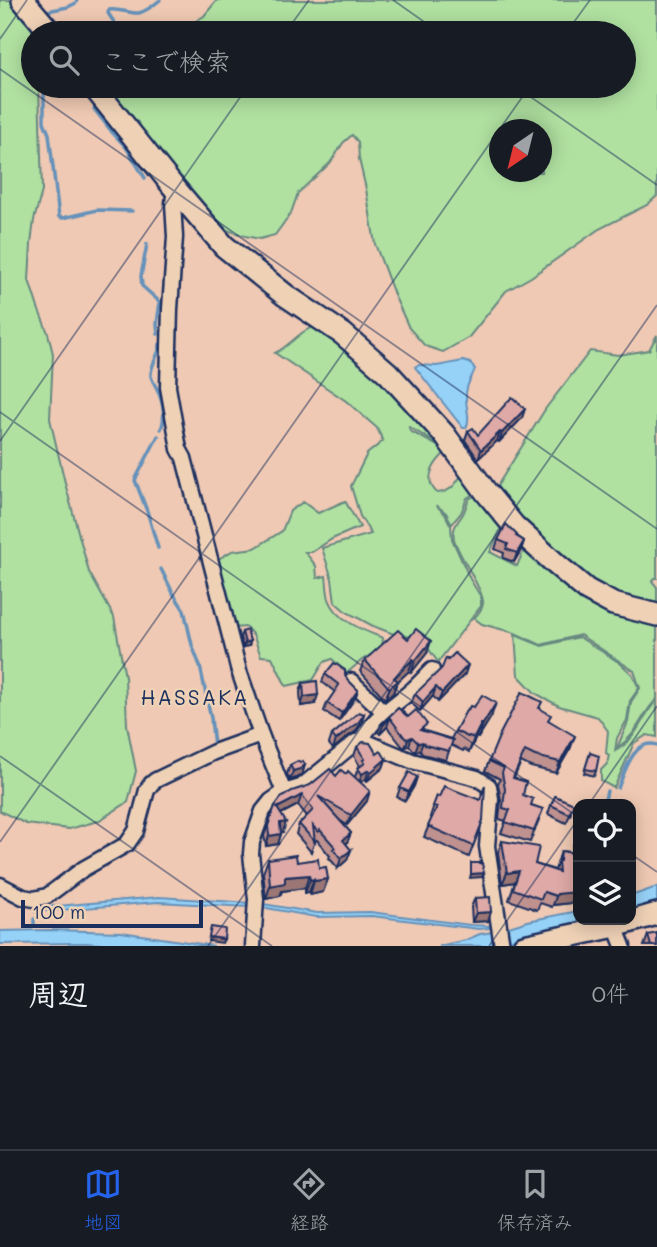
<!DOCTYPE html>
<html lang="ja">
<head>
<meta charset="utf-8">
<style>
  :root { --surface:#171b24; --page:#242831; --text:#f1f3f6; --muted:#9ea1a6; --line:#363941; --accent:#2563eb }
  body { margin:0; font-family:Mali,"Klee One",sans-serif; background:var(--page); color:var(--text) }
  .controls { position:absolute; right:21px; bottom:21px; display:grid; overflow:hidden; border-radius:14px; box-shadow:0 4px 18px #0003 }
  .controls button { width:63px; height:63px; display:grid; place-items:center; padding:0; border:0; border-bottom:2px solid var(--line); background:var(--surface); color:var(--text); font:35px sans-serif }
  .compass { position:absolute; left:489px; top:119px; width:63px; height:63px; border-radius:50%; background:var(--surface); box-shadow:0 4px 18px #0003; rotate:215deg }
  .scale { position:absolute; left:21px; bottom:18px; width:182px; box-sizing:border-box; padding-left:7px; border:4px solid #1b2f5e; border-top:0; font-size:19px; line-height:24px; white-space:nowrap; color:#1b2f5e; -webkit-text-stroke:5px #efd2b6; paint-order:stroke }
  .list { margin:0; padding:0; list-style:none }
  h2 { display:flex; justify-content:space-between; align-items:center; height:91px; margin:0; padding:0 28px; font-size:30px }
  h2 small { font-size:23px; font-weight:400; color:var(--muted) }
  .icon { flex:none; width:38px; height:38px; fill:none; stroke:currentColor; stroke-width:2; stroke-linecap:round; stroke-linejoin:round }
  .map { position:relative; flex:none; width:657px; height:946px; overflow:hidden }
  .search { position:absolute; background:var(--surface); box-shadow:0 4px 18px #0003; left:21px; right:21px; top:21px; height:77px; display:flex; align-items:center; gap:18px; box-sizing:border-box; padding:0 24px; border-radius:38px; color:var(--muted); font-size:26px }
  .sheet { height:203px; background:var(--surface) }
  nav { display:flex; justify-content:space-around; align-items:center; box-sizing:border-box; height:98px; border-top:2px solid var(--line); background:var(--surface); font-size:19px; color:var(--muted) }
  nav a { display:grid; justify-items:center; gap:4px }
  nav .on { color:var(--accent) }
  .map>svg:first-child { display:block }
</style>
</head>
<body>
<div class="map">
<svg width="657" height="946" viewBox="0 0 657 946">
  <rect width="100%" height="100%" fill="#efc9b3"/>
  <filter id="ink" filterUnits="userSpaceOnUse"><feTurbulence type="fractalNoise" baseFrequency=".0143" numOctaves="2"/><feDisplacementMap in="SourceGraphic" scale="14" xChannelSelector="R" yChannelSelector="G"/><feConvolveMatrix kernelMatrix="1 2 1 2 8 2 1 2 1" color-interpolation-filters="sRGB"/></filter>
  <g filter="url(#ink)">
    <g fill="#b0e1a1" stroke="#668880" stroke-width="2" fill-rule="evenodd">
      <polygon points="0,0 15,0 31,20 33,36 33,86 39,86 42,191 34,220 31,244 29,280 38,308 48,333 53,354 50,419 66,487 89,572 114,617 125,677 127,725 136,771 128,802 98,821 69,829 26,824 0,811"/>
      <path d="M217,0H657V196L647,205L599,229L531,277L506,291L469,337L443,352L425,346L409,328L395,297L375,244L366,189L359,159L358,142L352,135L343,143L330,163L298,193L291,213L275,235L260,239L245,236L227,230L157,156L115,101L121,86H624V33H176L204,16ZM500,130H542V172H500Z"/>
      <path d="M316,326L347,346L439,441L436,443L409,427L410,431L447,451C435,462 422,478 437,493C449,492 454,487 460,477L465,476L477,492L467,498L461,513L452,524L446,513L436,505L445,514L451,526L452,539L470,579L481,597V606L438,662L420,637L399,636L373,626L345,611L335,602L332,579L322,548L371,534L360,516L351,486L367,454L383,441L377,428L346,401L275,353C290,346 300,330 316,326Z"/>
      <polygon points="657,335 657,578 655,578 652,581 657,587 657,607 606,591 560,558 494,491 546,408 590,351 618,355 649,350"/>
      <path d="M478,494L504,522L490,552L517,566L526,545L657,622V699C640,715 639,734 617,748L628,722L631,702L640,688L634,671L580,635L541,645L515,633L482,624L474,618C478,614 482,609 483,604C485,592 458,555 454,539C452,528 457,523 463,514C465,510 467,504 469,499Z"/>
      <path d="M345,501L360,527L332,539L312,552H305L316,566L317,578L326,576C327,584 327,592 329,599C336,620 364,631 383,638L382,648L362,660L347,673L332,659L324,662L313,680L286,686L272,657L261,656L253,635L246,627L232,628L215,561L232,551L255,548L282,531L290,511L303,502L318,513Z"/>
      <path d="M515,635L542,646L579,637L620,663L632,674L639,688L630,701L627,720L617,738L615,751C638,739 640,718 657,700V737L647,735L634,743L614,788L601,781V770L607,764L609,755L606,753L608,731L598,717L559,706L535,693L518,675Z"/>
    </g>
    <g fill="#96d2f7" stroke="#6591ba" stroke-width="2">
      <path d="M463,361L470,363L475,369C471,379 465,387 466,398C466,409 471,418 466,428H463L415,367L418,365L437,366Z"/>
      <polygon points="657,887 657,903 631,912 631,896"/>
      <polygon points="159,897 250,903 249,907 158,902 35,912 35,908"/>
      <polygon points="263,904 317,913 370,912 470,925 490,926 491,928 479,929 372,916 316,917 261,907"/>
      <polygon points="578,911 578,920 601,920 487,946 439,946 466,940 480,934 493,932 528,921"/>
      <polygon points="51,930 121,932 214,946 130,946 85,943 0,944 0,931"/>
    </g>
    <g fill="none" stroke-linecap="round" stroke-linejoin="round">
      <g stroke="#6591ba" stroke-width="3.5">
        <polyline points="47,11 68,7 76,3 77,0"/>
        <path d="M121,33L108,13L109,10C118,8 129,14 139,13C147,11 154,5 160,0"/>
        <polyline points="44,86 44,122 49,134 59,217 63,218 97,210 132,211"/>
        <polyline points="94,109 112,132 126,147 145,178"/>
        <polyline points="147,244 141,276 142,286 160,302 157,324 158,334"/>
        <path d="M160,344C160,355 150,364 151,376C152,381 156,386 158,391C163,403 166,417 161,429"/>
        <polyline points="158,436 135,480 147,511 158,548"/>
        <polyline points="161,569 173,593 184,610 192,645 200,666 211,718 214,746"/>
        <path d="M618,788C625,771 634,738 657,745"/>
        <polyline points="604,804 607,791"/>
        <polyline points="34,926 34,919"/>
      </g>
      <g stroke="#1b2f5e" stroke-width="19">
        <g id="street">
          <polyline points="175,189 173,203 175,237 170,309 168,387 179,449 184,458 239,671 261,735 284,792"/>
          <polyline points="351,681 384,712"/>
          <path d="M361,742C370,719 394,706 412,690C419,684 425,677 432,670"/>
          <polyline points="0,885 23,897 34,899 47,896 83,869 127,844 136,831 147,790 151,784 156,780 214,752 261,735"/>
          <polyline points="615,926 623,946"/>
          <polyline points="253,946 256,899 251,854 252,842 263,811 271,801 284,792 301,787 356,742 364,741 412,761 477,778 489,786 491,799 487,846 502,946"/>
        </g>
      </g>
      <g stroke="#1b2f5e" stroke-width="26">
        <g id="secondary">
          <polyline points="23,0 51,33"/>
          <polyline points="93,86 172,185 224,246 285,295 343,334 388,373 444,434 486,492 514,526 557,565 587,590 613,604 657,615"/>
          <polyline points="524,946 615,926 657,914"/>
        </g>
      </g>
      <use href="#street" stroke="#efd2b6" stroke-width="14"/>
      <use href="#secondary" stroke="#efd2b6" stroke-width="21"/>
    </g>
    <g fill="#bf918f" stroke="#1b2f5e" stroke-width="2">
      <polygon points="522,418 499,442 497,441 478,459 465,440 468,431 478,435"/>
      <polygon points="517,536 524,541 521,550 514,562 503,558 504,553 495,549 498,540"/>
      <polygon points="242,632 250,641 249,646 243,647 240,637"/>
      <polygon points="427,653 411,673 409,671 397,682 393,693 385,699 360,671 365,660"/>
      <polygon points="325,674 345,675 347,679 358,690 355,698 339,721 324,711 327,703 335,692 322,682"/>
      <polygon points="465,674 438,702 433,696 420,711 411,703 415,694"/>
      <polygon points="303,683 315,704 301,706 300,692"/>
      <polygon points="398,708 425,731 451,739 455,731 491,717 478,738 476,737 469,752 464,749 463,751 451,745 446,760 422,754 420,750 415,752 409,745 405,748 402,746 387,727 380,734 378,732 381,724"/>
      <polygon points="540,708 549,721 571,747 556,773 531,767 521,762 514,778 523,795 531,805 543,809 530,842 501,833 506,821 499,819 501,800 498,784 500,779 485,771 489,761"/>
      <polygon points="364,714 361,723 355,732 350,735 333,749 329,744 332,735"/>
      <polygon points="357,747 377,754 386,759 383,768 367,781 366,779 360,782 367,801 347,825 339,820 351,833 346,844 351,850 347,860 338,868 329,858 330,856 317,840 315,841 311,852 296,834 299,824 307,816 298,805 281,814 283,832 281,832 281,834 278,844 266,846 264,836 275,806 336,776 346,774 355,777 358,768 360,766 354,756"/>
      <polygon points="590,753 596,771 594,776 584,773"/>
      <polygon points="300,763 305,765 302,774 296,778 290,780 287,774 290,765"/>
      <polygon points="417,777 414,786 405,801 397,797 400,788"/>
      <polygon points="437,796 483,820 469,857 424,837 432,818 430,817"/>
      <polygon points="551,805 571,813 566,823 548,814"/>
      <polygon points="502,841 535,864 555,870 561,851 571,852 574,842 574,897 571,903 553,905 552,907 540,903 537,910 509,900 515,882 502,884 498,852"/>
      <polygon points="268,859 297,862 319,868 328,879 323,892 310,895 309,892 305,893 305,888 282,891 280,896 266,899 263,873"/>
      <polygon points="475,898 488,921 472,922 471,907"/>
      <polygon points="648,935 657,946 644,946"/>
    </g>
    <g fill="#9b7674" stroke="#1b2f5e" stroke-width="2">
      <polygon points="525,409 522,418 499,442 502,433"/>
      <polygon points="500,432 497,441 478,459 481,450"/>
      <polygon points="524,541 521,550 514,562 517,553"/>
      <polygon points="250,641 249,646 243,647 245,643"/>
      <polygon points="431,641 427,653 411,673 415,661"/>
      <polygon points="413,659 409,671 397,682 393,693 385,699 394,678"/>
      <polygon points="468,665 465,674 438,702 442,693"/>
      <polygon points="436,687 433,696 420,711 423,702"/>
      <polygon points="358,690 355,698 339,721 342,713"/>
      <polygon points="318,695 315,704 301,706 304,697"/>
      <polygon points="496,703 491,717 478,738 483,724"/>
      <polygon points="364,714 361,723 355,732 350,735 333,749 336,740"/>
      <polygon points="390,718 387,727 380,734 383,725"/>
      <polygon points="481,724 476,737 469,752 474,738"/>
      <polygon points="575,736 571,747 556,773 560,762"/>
      <polygon points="412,737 409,745 405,748 408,739"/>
      <polygon points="423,742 420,750 415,752 418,743"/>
      <polygon points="386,759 383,768 367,781 371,772"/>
      <polygon points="305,765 302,774 296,778 290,780 293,771"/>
      <polygon points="369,770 366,779 359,783 362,774"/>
      <polygon points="417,777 414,786 405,801 409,792"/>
      <polygon points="370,791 367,801 347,825 351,815"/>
      <polygon points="302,795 298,805 273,818 277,808"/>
      <polygon points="286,822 283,832 276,833 280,823"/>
      <polygon points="351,833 347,843 339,850 343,840"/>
      <polygon points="281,834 278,844 266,846 269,836"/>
      <polygon points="351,850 347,860 338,868 341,858"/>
      <polygon points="519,871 515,882 502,884 507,873"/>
      <polygon points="484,873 482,877 470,878 471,874"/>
      <polygon points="309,875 305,888 282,891 280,896 266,899 270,886 285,877"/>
      <polygon points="314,879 309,892 305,893 310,880"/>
      <polygon points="328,879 323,892 310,895 314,881"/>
      <polygon points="575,886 578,886 578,897 574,897 571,903 553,905 557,894"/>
      <polygon points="491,912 488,921 472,922 476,913"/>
      <polygon points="209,937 224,939 222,943 208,941"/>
    </g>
    <g fill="#dea9a6" stroke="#1b2f5e" stroke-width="2">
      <polygon points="512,397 525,409 502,433 500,432 481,450 468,431 473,428 478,435"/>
      <polygon points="506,524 517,535 516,536 524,541 517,553 506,549 508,544 498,540"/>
      <polygon points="416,629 431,641 415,661 413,659 394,678 398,681 389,688 365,660 398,630 408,639"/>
      <polygon points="247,630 250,641 245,643 242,632"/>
      <polygon points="455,653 468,665 442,693 436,687 423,702 415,694 442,668 446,658 448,660"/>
      <polygon points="334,663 345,670 345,675 347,679 358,690 342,713 327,703 339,685 325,674"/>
      <polygon points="317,681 318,695 304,697 303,683"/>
      <polygon points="522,692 542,702 539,708 551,715 548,720 575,736 560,762 535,756 525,751 513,778 526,782 523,795 533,799 531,805 543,809 534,831 505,822 510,810 503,808 505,789 502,773 504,768 489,761 500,734"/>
      <polygon points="482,695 496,703 483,724 481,724 474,738 469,736 468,737 455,731 467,709 468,710 470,706 474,707"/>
      <polygon points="398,708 408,717 416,710 427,724 420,730 453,740 449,751 425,745 423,742 418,743 412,737 408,739 405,738 390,718 383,725 381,724"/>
      <polygon points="359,712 364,714 358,723 353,726 336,740 332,735"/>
      <polygon points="363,742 370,743 377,754 381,751 386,759 371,772 369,770 362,774 358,768 365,763 363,760 365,759 357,747"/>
      <polygon points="590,753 599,756 596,771 585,769"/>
      <polygon points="298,761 300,763 303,761 305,765 300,769 293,771 290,765"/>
      <polygon points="330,769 336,776 341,770 346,774 348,771 370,791 351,815 318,796 351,833 343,840 351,850 341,858 333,849 335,847 320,830 318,832 313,826 315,842 299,824 313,810 302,795 277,808 286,822 280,823 281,834 269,836 268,826 275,806 281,798 292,791 310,785"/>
      <polygon points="409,772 417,777 409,792 400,788"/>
      <polygon points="485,785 483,820 473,846 428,826 437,807 433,806 437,796 439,797 444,786 480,800"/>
      <polygon points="555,796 574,804 569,814 551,805"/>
      <polygon points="502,841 539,847 535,864 559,872 558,861 560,861 561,851 572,853 574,842 578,842 578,886 575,886 576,892 557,894 556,896 544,892 541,899 513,889 519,871 507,873"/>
      <polygon points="296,855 297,862 318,859 319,868 326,867 328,879 314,881 314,879 310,880 309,875 285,877 285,883 270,886 268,859"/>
      <polygon points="471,863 482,863 484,873 471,874"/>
      <polygon points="490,897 491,912 476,913 475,898"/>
      <polygon points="211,927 225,929 224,939 209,937"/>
      <polygon points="657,933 657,946 651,946 648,935"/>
    </g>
  </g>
  <path fill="none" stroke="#1b2f5e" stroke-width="2" stroke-opacity="0.45" d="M393,0L440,33M285,33L309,0M566,33L590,0M0,39L27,0M0,69L657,529M515,86L657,185M0,412L578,817M0,441L248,86M0,756L272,946M589,804L657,706M0,842L530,86M631,854L657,872M208,946L657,305M489,946L578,819"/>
  <g text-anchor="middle" stroke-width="5" stroke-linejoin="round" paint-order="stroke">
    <g font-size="21" letter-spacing="2" fill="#1b2f5e" stroke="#efd2b6">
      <text x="195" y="705">HASSAKA</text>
    </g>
  </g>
</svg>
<div class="controls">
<button><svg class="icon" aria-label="locate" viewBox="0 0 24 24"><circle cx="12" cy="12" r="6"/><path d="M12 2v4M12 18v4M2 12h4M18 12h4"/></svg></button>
<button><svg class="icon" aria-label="layers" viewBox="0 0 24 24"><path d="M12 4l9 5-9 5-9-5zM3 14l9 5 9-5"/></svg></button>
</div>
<svg class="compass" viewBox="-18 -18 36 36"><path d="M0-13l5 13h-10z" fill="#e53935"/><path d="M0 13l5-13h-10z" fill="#9ea1a6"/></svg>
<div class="scale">100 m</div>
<div class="search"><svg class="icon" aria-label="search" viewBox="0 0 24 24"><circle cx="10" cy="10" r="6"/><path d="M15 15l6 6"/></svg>ここで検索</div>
</div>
<section class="sheet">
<h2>周辺<small>0件</small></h2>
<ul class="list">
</ul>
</section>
<nav>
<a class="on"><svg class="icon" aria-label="map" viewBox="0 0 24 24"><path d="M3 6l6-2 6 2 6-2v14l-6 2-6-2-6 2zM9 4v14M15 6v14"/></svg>地図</a>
<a><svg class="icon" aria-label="directions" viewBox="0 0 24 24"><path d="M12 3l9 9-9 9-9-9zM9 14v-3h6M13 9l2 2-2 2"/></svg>経路</a>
<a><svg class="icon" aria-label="saved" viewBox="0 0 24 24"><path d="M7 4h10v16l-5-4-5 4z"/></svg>保存済み</a>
</nav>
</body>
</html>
